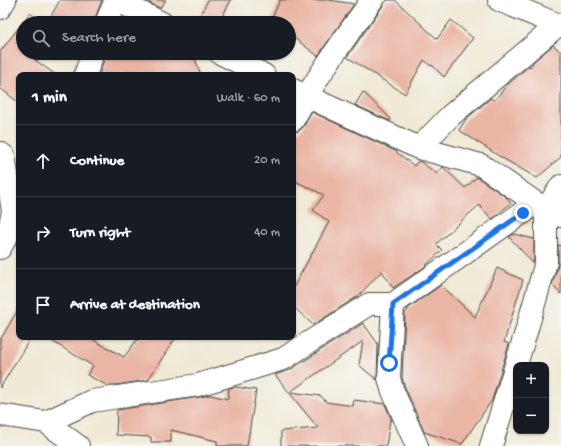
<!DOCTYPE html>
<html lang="en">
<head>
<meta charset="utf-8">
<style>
  :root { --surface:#171b24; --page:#242831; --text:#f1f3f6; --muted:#9ea1a6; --line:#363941 }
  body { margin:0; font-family:"Gochi Hand",sans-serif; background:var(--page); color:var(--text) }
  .controls { position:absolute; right:12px; bottom:12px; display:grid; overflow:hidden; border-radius:8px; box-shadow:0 1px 3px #0004 }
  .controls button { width:36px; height:36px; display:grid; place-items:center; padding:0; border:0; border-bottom:1px solid var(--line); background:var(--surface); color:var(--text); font:20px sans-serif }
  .stop { position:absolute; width:12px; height:12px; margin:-9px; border:3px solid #1a73e8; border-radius:50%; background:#fff }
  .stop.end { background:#1a73e8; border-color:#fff; box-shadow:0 1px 4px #0008 }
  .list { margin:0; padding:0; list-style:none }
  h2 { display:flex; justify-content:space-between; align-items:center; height:52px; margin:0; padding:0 16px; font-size:17px }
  h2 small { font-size:13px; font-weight:400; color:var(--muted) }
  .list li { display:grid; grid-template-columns:26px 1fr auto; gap:12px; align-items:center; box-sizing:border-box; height:72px; padding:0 16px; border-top:1px solid var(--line) }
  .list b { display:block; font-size:15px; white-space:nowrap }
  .list em { font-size:13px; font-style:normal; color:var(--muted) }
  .icon { flex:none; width:22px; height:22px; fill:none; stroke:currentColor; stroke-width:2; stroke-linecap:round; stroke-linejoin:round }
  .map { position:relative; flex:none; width:561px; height:446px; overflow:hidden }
  .search { position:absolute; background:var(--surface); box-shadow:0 1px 3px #0004; left:16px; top:16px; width:280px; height:44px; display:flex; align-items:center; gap:10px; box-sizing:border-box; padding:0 14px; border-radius:22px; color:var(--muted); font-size:15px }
  .panel { position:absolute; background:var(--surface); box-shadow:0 1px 3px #0004; left:16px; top:72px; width:280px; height:268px; border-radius:8px }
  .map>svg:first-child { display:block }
</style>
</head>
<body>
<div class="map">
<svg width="561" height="446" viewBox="0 0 561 446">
  <rect width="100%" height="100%" fill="#f6f6f2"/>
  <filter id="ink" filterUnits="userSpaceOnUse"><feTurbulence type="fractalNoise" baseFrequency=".025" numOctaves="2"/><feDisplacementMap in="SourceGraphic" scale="8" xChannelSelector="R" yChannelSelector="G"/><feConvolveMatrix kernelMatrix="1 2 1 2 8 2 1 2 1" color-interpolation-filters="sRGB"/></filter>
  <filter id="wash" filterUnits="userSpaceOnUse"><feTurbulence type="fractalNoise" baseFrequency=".012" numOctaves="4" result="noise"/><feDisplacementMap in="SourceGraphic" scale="16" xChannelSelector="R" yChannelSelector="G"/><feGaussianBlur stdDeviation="0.9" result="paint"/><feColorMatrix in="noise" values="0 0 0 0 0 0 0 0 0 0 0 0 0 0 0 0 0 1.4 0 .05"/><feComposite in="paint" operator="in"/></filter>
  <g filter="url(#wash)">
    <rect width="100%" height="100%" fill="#f0e9d5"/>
    <g id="blocks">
      <g fill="#eab5a4">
        <polygon points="60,0 102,0 95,18 94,23 47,23"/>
        <polygon points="144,0 166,0 160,8"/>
        <polygon points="208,0 231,0 219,23 196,23"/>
        <polygon points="280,0 329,0 354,4 318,56 289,34 289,23 275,23 271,20"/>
        <polygon points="387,0 395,0 437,39 451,20 473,38 444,77 432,65 431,66 424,60 405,94 347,57"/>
        <polygon points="30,13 42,23 23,23 23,53 40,53 35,60 56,75 19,75 19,103 0,88 0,52"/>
        <polygon points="553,45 561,52 561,157 537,178 499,156 459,130 466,119 491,98 494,101 507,85 529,66 530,67 534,61"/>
        <polygon points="105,53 193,53 201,75 99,75 105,57"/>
        <polygon points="363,92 391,119 390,121 355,105"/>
        <polygon points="312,112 395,151 414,166 418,161 421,162 437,174 443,167 444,168 465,188 477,177 506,197 511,203 492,219 479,205 436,244 442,250 423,268 393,288 382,271 358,296 313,325 293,306 293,288 329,222 313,210 324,195 293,180 293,132 299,131 304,126"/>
        <polygon points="514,234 534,239 534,260 533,263 509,237"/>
        <polygon points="558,245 561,246 561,294 552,285 558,265"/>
        <polygon points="497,268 523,280 504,342 509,344 492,400 462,444 424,432 404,385 402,377 405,313 408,310 407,309 441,285 475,317"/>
        <polygon points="19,308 19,337 31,337 0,388 0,340"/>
        <polygon points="363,323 378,344 377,380 359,365 363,341 290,392 321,396 326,402 353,406 354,400 385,404 392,421 390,420 386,446 281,446 281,431 318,428 275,375 290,370"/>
        <polygon points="45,337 88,337 124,357 139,337 176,337 148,380 108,386 87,375 93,366"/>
        <polygon points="235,387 256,390 247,446 217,446 217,441 171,430 171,442 151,442 151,437 116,435 117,410 200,397 210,395 228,399 229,388"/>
      </g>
    </g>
  </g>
  <g filter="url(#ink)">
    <use href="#blocks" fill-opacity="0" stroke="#494844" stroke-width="1"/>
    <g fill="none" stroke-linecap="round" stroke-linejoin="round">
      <g stroke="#494844" stroke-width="24">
        <g id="minor">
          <polyline points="116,0 162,23"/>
          <polyline points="499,0 561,26"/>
          <polyline points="0,8 5,0"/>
          <polyline points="106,23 116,0"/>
          <polyline points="220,53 264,75"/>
          <polyline points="85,75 93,53"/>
          <polyline points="293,90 419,148 481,165 536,203 561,216"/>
          <path d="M293,120C316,78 344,39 372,0"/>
          <polyline points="419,148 450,116 558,25"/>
          <polyline points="0,153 4,156 13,211 8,234 0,248"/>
          <polyline points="393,304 389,378 392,389 417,446"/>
          <polyline points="0,415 46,422 78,446"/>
          <polyline points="46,422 92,401 198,385 283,359 369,304 393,304 536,203"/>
          <polyline points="491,446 526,332 546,262 546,209 561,186"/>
        </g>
      </g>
      <use href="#minor" stroke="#fff" stroke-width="22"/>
    </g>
  </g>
  <g fill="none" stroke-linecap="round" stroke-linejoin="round" filter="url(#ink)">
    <polyline stroke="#1a73e8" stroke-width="5" points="389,363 393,304 523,213"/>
  </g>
</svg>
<div class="controls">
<button>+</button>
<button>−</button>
</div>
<div class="stop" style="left:389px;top:363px"></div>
<div class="stop end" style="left:523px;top:213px"></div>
<div class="search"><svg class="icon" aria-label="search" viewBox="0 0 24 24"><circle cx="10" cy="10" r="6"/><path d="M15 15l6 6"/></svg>Search here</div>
<section class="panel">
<h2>1 min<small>Walk · 60 m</small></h2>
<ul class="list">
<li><svg class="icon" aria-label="ahead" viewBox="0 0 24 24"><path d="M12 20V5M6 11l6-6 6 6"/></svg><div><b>Continue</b></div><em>20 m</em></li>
<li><svg class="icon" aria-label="right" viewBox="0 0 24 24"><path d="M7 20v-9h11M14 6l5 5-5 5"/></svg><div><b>Turn right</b></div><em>40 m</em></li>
<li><svg class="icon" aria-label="arrive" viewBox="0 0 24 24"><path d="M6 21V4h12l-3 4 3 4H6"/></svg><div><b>Arrive at destination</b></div></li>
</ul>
</section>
</div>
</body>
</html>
